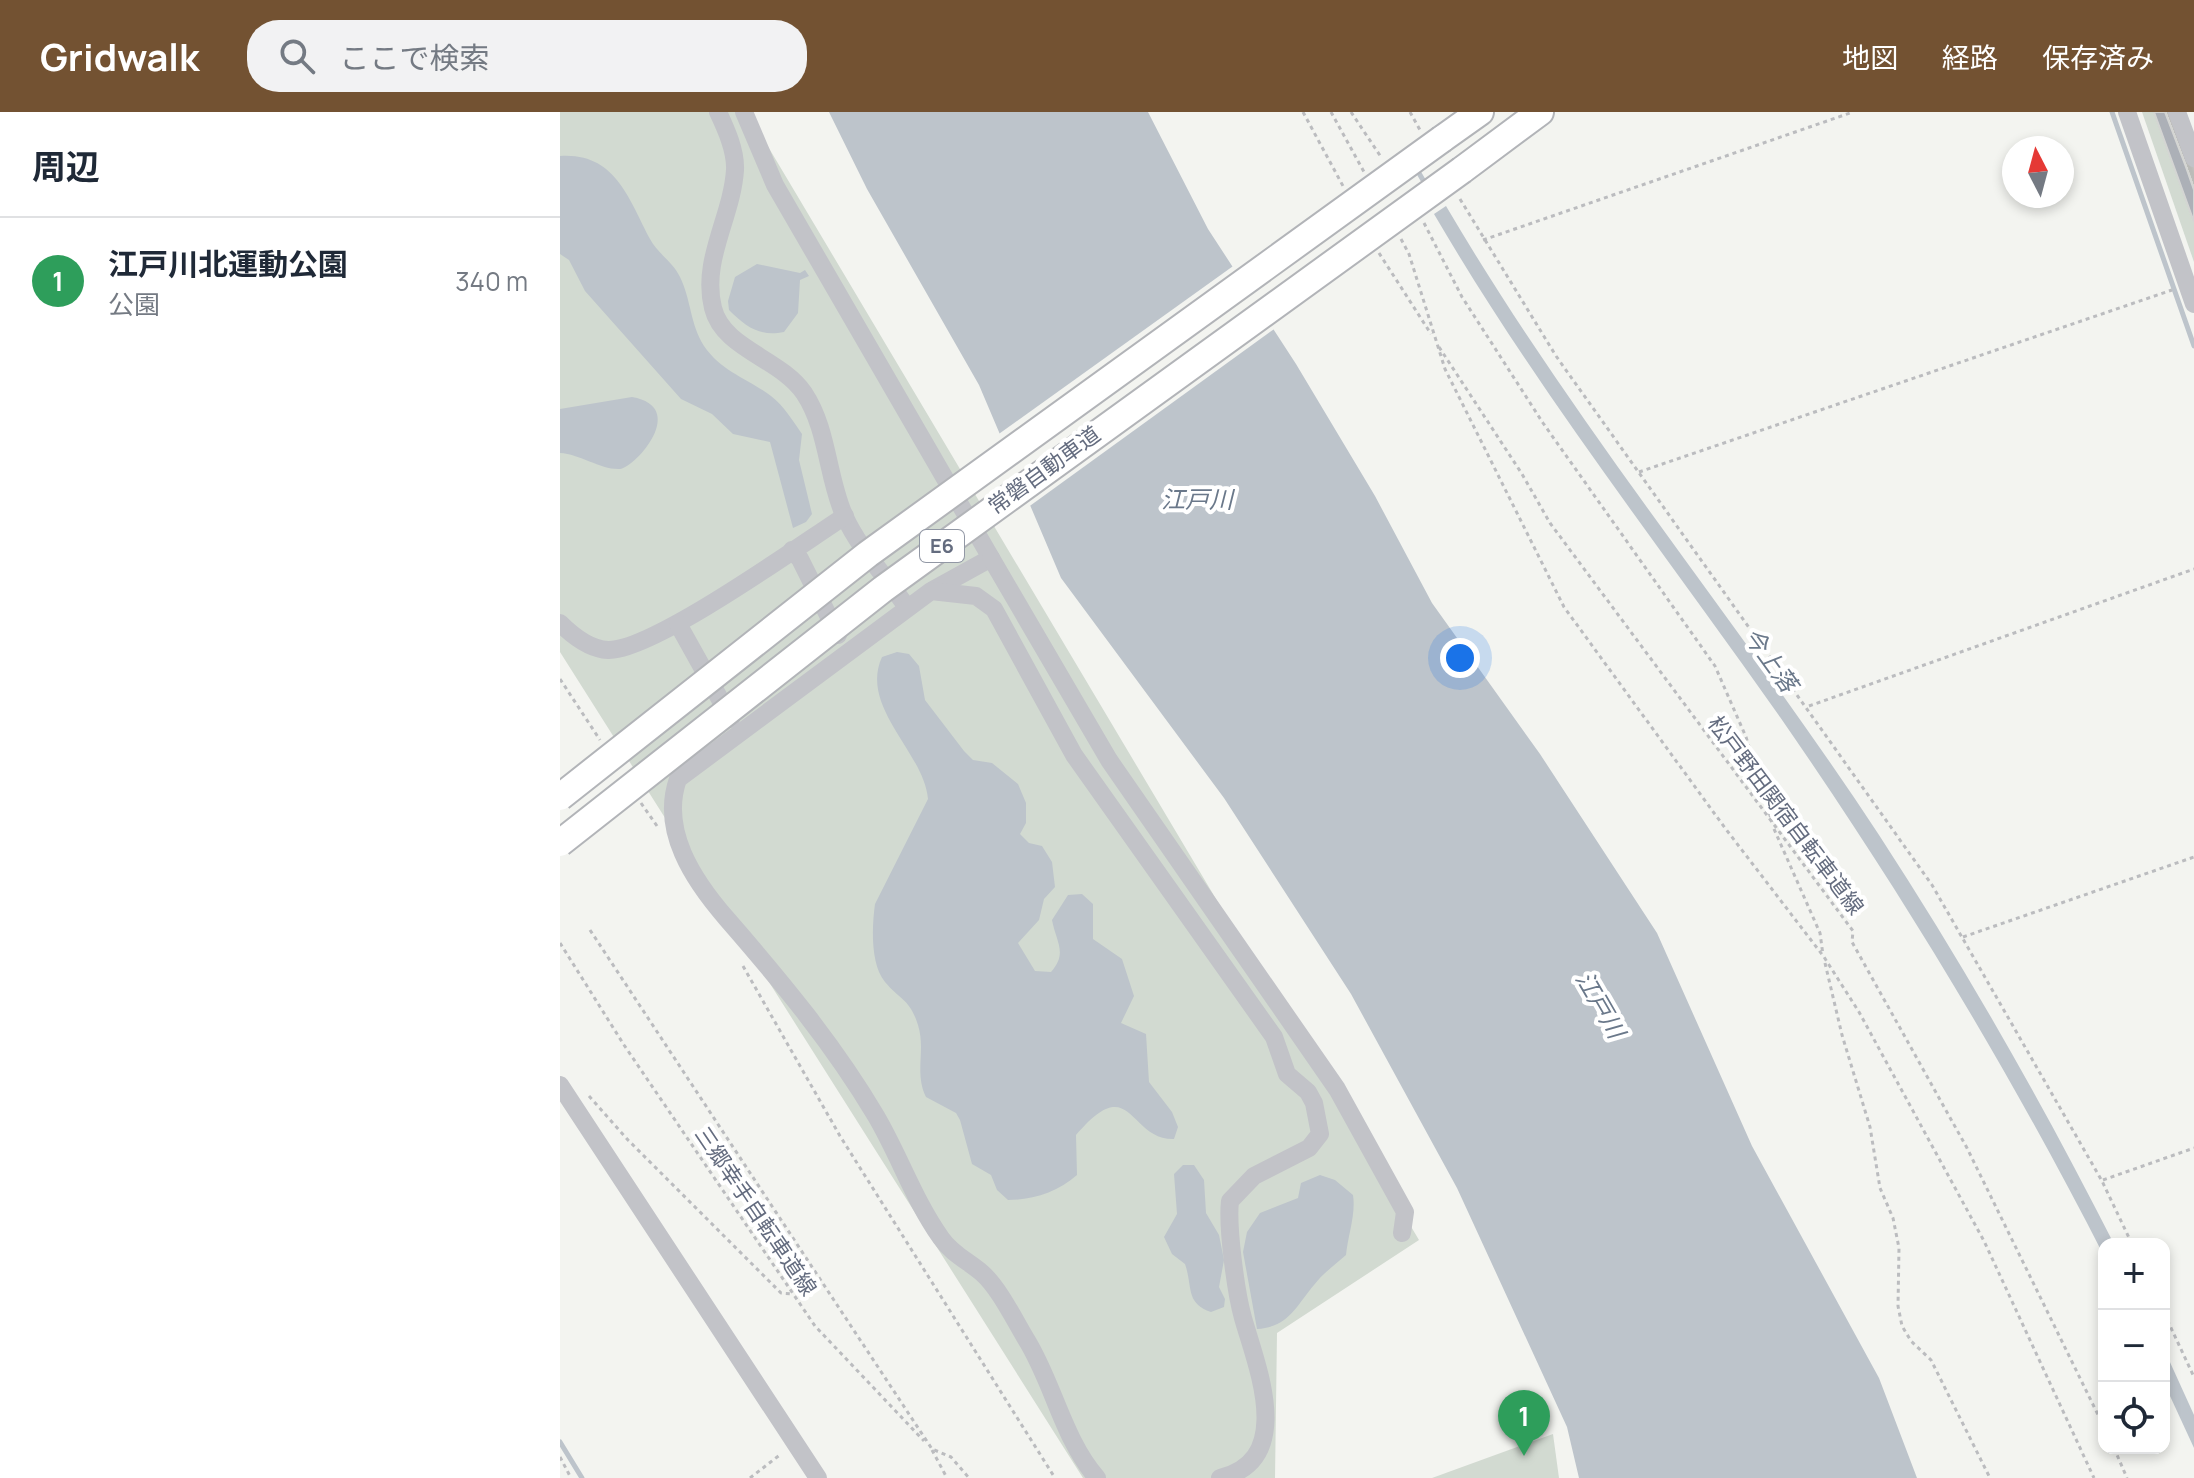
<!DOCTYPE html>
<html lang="ja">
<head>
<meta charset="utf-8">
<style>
  :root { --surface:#fff; --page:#f2f2f3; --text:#1f2937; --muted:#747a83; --line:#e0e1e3; --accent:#735232 }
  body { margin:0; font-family:Manrope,"Noto Sans JP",sans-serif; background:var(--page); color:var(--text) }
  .controls { position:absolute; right:24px; bottom:24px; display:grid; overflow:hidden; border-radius:16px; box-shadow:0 4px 12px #0003 }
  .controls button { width:72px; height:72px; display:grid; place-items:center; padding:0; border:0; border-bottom:2px solid var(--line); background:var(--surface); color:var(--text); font:40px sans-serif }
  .compass { position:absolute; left:1442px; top:24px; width:72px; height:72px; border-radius:50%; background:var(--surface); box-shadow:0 4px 12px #0003; rotate:354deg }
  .you { position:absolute; left:900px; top:546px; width:28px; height:28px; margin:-20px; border:6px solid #fff; border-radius:50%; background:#1a73e8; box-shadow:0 0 0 12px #1a73e833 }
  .badge { display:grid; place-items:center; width:52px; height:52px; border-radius:50%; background:var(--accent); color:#fff; font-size:26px; font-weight:700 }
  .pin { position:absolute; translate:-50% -66px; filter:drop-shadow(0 2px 4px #0008) }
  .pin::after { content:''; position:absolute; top:42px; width:28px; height:24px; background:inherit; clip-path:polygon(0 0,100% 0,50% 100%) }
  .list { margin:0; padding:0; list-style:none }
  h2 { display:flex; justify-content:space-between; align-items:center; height:104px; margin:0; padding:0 32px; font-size:34px }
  h2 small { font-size:26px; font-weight:400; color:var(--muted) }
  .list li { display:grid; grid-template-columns:52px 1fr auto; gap:24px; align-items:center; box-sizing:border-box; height:128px; padding:0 32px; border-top:2px solid var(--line) }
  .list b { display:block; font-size:30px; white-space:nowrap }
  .list p { margin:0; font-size:26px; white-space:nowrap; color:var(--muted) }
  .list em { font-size:26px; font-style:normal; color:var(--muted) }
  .icon { flex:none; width:44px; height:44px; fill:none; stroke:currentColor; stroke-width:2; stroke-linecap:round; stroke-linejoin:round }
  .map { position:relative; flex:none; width:1634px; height:1366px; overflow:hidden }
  header { display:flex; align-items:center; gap:48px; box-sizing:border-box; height:112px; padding:0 40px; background:var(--accent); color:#fff }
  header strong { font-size:38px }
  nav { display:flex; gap:44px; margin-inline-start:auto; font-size:28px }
  .search { width:560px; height:72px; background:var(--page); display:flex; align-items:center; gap:20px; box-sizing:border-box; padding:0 28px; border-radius:32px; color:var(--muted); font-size:30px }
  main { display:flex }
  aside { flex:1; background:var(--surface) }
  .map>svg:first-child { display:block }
</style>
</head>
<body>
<header>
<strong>Gridwalk</strong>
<div class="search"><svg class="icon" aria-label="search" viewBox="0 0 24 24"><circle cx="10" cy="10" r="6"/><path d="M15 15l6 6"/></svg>ここで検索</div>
<nav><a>地図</a><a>経路</a><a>保存済み</a></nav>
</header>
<main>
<aside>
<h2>周辺<small></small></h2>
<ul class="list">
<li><span class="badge" style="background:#2e9e5b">1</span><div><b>江戸川北運動公園</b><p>公園</p></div><em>340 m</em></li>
</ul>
</aside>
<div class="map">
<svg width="1634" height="1366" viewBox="0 0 1634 1366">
  <defs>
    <filter id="shadow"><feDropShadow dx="7" dy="-7" stdDeviation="4" flood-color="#0004"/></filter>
  </defs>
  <rect width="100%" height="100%" fill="#f3f4f0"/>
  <g fill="#d2dad1">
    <polygon points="0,0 192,0 197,16 859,1128 717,1221 715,1366 523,1366 0,540"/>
    <polygon points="1582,0 1594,0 1634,110 1634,150"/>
    <polygon points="993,1322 999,1366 872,1366"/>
  </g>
  <g fill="#bdc4cb">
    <polygon points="269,0 588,0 648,117 736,252 815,384 872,491 980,642 1097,821 1192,1034 1319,1266 1357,1366 1019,1366 1007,1315 897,1076 791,882 664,686 501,466 419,273 307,77"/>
    <path d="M0,44C55,40 69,87 90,127C98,142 113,150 120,165C131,187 130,212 144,234C162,260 187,266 211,284C224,294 233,309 242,322L239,348L252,402L246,410L233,416L210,330L173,322L152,302L121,287L25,179L9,148L0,142Z"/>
    <path d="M886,94C1015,314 1179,510 1319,723C1405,855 1483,992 1554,1132H1544V1144C1448,956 1340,778 1220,605C1102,437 978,280 874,102Z"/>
    <path d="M197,152L240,161L245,158L249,164L240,168L238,201L224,220C200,225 186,215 169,198L168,189L175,165Z"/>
    <path d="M72,285C129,295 76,355 60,357C41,358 20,342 0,341V297Z"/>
    <path d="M337,540L349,542L359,554L365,588L404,639L413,648L432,651L458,672L466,691V711L460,722L469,731L482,734L492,750L495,775L484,787L479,808L458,831L475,859L491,860C508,841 496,830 492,808L508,783L522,782L533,792V827L562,847L574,884L561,911L586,922L589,970L612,1000L618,1015L614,1027C568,1028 572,957 516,1023L517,1063C498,1080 473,1088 448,1088L437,1078L431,1063L412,1052L400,1008L396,1001L366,985C354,960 366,939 358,913C350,887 340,888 325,870C310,852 312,814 315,792L368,687C364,640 299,595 322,545Z"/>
    <path d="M623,1053H634L644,1068L646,1101L659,1123L664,1148L659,1175L665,1187L664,1195L651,1200C625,1191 633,1175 625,1152L612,1142L604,1125L617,1102L614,1062Z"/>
    <path d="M760,1063L775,1068L793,1083C796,1102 788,1123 786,1143C775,1153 763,1161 754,1173C736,1194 729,1215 697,1217L683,1140L687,1120L700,1101L738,1086L741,1071Z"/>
    <polygon points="1604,1237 1634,1303 1634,1336 1604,1271"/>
  </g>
  <polygon fill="#f3f4f0" points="676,152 717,215 467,396 436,324"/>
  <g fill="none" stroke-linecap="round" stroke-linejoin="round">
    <g stroke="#bdc4cb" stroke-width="5">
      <polyline points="1552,0 1634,234"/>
      <polyline points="856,56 867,75"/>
      <polyline points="0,1330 22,1366"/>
    </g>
  </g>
  <polygon fill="#acb0b7" stroke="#d4d5d3" stroke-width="2" filter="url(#shadow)" points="1594,0 1605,0 1626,55 1634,78 1634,110"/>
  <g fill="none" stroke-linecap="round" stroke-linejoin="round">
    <g stroke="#b2b4b8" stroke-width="30">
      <g id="highway">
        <polyline points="882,27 920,0"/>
        <polyline points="902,58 980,0"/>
      </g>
    </g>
    <g stroke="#bbbcbf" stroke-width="3" stroke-dasharray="4 4" stroke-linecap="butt">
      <polyline points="743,0 783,74"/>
      <polyline points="771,0 804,60"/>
      <polyline points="791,0 821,45"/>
      <polyline points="850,0 860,18"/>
      <polyline points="900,87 996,244 1372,773 1542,1069 1572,1132"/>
      <polyline points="864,111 902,185 983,311 1155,554 1186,625 1212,710"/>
      <polyline points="841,127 849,142 885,257 1004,495 1165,716 1264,845 1299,900 1424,1129 1534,1366"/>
      <polyline points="923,128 1293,0"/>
      <polyline points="819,141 871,222"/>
      <polyline points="879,235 962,362 990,411 1293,819 1292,830 1407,1036 1544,1315"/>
      <polyline points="1079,360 1612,178"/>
      <polyline points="0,567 40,628"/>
      <polyline points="1249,594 1634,457"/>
      <polyline points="81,691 97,714"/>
      <polyline points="1214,717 1260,821 1263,843"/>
      <polyline points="30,818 372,1337 391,1345 409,1366"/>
      <polyline points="1403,825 1634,745"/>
      <polyline points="0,831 64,933 255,1214 364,1329"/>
      <polyline points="1265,851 1282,923 1310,1015 1320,1076 1333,1106 1339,1136 1338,1194 1342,1214 1351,1229 1371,1248 1430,1366"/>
      <polyline points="183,854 280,1024 495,1366"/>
      <polyline points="29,984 68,1028 221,1181 233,1182"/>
      <polyline points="1543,1068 1634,1036"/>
      <polyline points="1604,1201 1634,1265"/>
      <polyline points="1554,1336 1567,1366"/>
      <polyline points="372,1338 387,1366"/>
      <polyline points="0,1345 11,1366"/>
      <polyline points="190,1366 221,1342"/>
    </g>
    <g stroke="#c2c3c8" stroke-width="18">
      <path d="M158,0C166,17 176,39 175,58C172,105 141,148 153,196C163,237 220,246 244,281C268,317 267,364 284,403C298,435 326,465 346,494"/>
      <polyline points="184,0 215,73 431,446 373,478"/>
      <polyline points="1567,0 1634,192"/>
      <polyline points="1617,0 1634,46"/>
      <polyline points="232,438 240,447 278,523"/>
      <polyline points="431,446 549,648 777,977 845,1100 842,1121"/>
      <path d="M0,511C12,523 30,537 48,538C93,539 240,433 285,404"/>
      <polyline points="118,512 171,607"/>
      <polyline points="0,973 258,1366"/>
      <path d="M537,1366C503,1327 493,1270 466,1227C454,1207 439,1176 422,1161C408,1149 392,1142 381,1126C353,1086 340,1045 316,1004C274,933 221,869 167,807C133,768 100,718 118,667L371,479L416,484L434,497L514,643L714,925L727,962L748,980L754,991L760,1022L749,1036L694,1064L670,1089C667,1115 676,1181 683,1206C697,1255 736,1348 660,1366"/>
    </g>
    <use href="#highway" stroke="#fff" stroke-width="26"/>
    <g stroke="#b2b4b8" stroke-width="30" stroke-linecap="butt">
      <g id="highway-bridge">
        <polyline points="0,685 308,442 882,27"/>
        <polyline points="0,731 323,477 902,58"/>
      </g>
    </g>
    <use href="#highway-bridge" stroke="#fff" stroke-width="26"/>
  </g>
  <g text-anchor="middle" stroke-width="8" stroke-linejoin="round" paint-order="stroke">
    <rect fill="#fff" stroke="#9298a5" stroke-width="2" x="360" y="418" width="44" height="32" rx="6"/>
    <g font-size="20" font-weight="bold" fill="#646c7f">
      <text x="382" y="441">E6</text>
    </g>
    <g font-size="22" fill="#646c7f" stroke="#fff">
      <text transform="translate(484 358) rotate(-36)" y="8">常磐自動車道</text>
      <text transform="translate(1226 703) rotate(53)" y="8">松戸野田関宿自転車道線</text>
      <text transform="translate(196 1099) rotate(56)" y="8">三郷幸手自転車道線</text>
    </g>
    <g font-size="24" font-style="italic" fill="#6a788a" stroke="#fff">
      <text x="637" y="396">江戸川</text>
      <text transform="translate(1210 548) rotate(54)" y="8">今上落</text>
      <text transform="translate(1040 893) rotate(60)" y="8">江戸川</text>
    </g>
  </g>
</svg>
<div class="controls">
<button>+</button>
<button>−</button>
<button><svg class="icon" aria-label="locate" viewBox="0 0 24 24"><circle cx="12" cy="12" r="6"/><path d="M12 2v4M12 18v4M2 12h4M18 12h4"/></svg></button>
</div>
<svg class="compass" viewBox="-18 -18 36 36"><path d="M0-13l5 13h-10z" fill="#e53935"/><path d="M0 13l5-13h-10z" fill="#747a83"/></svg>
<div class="you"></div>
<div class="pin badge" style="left:964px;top:1344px;background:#2e9e5b">1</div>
</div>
</main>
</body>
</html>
